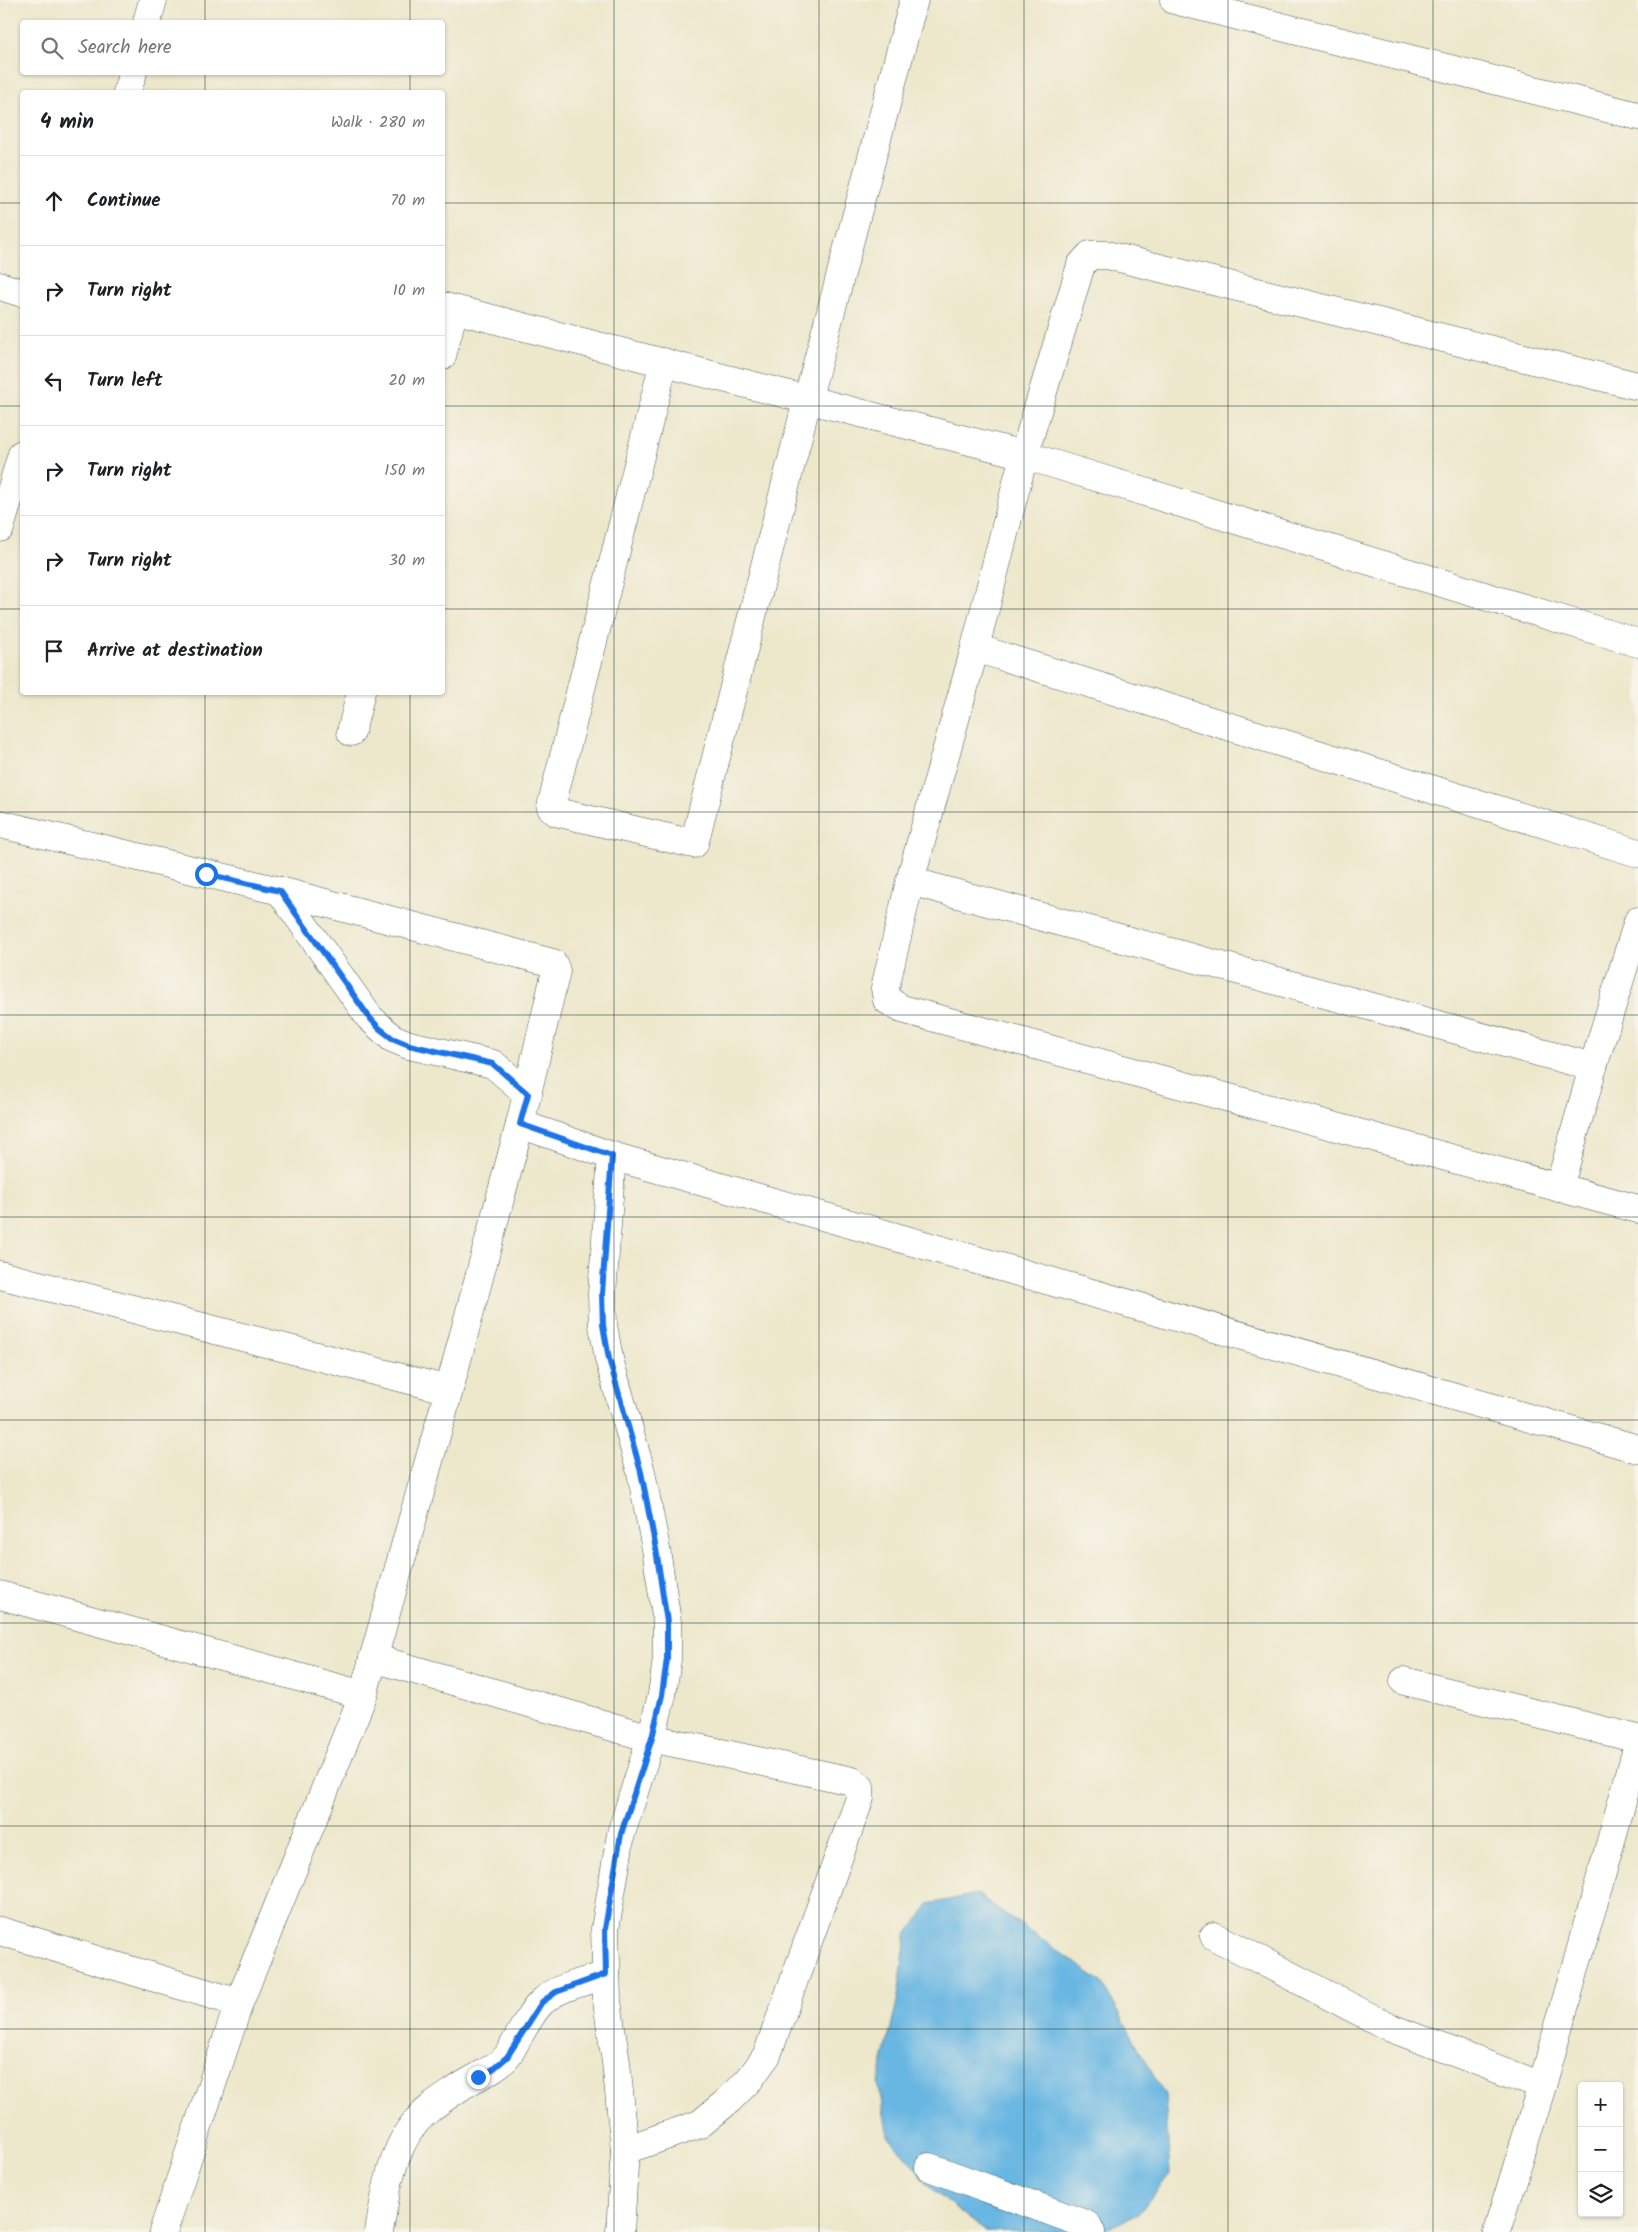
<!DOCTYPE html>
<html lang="en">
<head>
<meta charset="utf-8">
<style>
  :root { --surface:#fff; --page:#f6f6f6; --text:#202124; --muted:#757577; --line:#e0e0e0 }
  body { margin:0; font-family:Kalam,sans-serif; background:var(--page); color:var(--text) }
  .controls { position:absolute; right:15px; bottom:15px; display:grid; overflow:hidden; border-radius:5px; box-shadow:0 1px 4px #0004 }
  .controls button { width:45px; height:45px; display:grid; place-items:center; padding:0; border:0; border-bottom:1px solid var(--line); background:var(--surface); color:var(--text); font:25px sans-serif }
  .stop { position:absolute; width:15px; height:15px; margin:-11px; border:4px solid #1a73e8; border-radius:50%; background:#fff }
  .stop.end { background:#1a73e8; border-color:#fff; box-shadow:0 1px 5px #0008 }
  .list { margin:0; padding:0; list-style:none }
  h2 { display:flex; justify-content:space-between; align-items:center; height:65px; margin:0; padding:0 20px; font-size:21px }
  h2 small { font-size:16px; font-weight:400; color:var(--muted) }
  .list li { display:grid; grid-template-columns:32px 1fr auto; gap:15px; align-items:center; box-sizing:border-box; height:90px; padding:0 20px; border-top:1px solid var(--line) }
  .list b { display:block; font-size:19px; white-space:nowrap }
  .list em { font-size:16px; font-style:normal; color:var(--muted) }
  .icon { flex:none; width:28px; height:28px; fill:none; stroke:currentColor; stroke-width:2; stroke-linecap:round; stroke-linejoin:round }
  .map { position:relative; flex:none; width:1638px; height:2232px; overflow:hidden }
  .search { position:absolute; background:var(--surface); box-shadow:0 1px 4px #0004; left:20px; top:20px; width:425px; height:55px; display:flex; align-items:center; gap:12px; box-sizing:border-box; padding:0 18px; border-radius:5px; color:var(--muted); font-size:19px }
  .panel { position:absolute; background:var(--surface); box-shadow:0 1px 4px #0004; left:20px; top:90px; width:425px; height:605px; border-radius:5px }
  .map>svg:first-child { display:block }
</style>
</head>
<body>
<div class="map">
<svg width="1638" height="2232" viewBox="0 0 1638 2232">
  <rect width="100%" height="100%" fill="#f7f3e8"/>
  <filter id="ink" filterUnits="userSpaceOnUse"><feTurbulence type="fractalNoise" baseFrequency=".02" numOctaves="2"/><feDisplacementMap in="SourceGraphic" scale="10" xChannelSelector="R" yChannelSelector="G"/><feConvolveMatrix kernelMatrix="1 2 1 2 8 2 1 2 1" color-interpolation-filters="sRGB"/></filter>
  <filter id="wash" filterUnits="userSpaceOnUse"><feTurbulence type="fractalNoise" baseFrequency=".0096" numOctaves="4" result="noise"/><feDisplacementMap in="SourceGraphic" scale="20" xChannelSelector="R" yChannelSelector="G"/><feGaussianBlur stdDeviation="1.12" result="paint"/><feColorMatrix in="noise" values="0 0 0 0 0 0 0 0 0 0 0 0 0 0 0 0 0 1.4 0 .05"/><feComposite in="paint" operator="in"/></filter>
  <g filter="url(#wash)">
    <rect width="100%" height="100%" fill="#ede7cb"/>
    <polygon fill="#68b6e2" stroke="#447a8b" points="977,1894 1101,1981 1165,2095 1170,2175 1137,2215 1100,2232 985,2231 935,2192 888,2136 878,2083 898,1997 906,1936 929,1904"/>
  </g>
  <g filter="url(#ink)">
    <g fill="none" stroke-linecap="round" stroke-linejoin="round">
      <g stroke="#3e564b" stroke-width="29">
        <g id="minor">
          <polyline points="1174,0 1638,116"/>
          <polyline points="147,22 153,0"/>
          <polyline points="127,92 133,72"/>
          <polyline points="0,286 22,293"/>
          <polyline points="442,306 1024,455 1638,643"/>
          <polyline points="442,356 454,309"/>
          <polyline points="664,362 551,807 556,812 694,844 807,401 914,0"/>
          <polyline points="1638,386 1107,255 1090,255 1081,265 1024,455 975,648 910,881 885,988 887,1000 902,1009 1638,1209"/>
          <polyline points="0,528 22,454"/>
          <polyline points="975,648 1638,853"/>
          <polyline points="351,732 361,692"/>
          <polyline points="0,824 280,891 549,962 553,963 556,971 520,1124 449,1390 363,1695 239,2003 163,2232"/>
          <polyline points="910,881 1593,1067"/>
          <polyline points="280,891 369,1017 392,1038 409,1045 493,1064 528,1094"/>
          <polyline points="520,1124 612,1156 1638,1449"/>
          <polyline points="612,1156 602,1294 603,1325 609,1359 641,1472 656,1549 667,1622 667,1659 662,1695 651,1738 621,1834 605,1929 607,2001 616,2062 625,2150 620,2232"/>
          <polyline points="1559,1188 1593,1067 1638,921"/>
          <polyline points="0,1275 449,1390"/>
          <polyline points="0,1595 363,1695"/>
          <polyline points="373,1658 651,1738 852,1781 860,1787 860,1798 767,2055 749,2080 729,2100 700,2124 625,2150"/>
          <polyline points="1404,1681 1638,1739"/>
          <polyline points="0,1931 239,2003"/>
          <polyline points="1214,1936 1391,2028 1542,2086"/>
          <polyline points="929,2167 1085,2224 1088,2226 1091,2232"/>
          <path d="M379,2232C385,2196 391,2153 414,2124C426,2109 443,2099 459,2088C475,2077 493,2071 507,2057C517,2041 529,2014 542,2002C559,1986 585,1982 606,1975"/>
          <polyline points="1497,2232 1542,2086 1638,1745"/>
        </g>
      </g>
      <use href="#minor" stroke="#fff" stroke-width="28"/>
    </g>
  </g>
  <g fill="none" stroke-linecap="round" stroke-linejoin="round" filter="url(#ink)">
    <polyline stroke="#1a73e8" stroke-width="6" points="206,874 280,891 369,1017 379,1028 392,1038 409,1045 493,1064 528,1094 520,1124 612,1156 602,1294 603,1325 609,1359 641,1472 656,1549 667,1622 667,1659 662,1695 652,1738 621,1834 605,1929 606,1974 556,1992 542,2002 507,2057 492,2070 478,2077"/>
  </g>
  <path fill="none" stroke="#1f3d34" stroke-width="1" stroke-opacity="0.55" d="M205,0V22M410,0V22M614,0V2232M819,0V2232M1024,0V2232M1228,0V2232M1433,0V2232M205,72V92M410,72V92M0,203H22M442,203H1638M0,406H22M442,406H1638M0,609H22M442,609H1638M205,692V2232M410,692V2232M0,812H1638M0,1015H1638M0,1217H1638M0,1420H1638M0,1623H1638M0,1826H1638M0,2029H1638"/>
</svg>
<div class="controls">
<button>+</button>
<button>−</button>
<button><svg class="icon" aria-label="layers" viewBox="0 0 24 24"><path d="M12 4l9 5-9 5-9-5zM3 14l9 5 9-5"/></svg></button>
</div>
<div class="stop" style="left:206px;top:874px"></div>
<div class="stop end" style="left:478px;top:2077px"></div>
<div class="search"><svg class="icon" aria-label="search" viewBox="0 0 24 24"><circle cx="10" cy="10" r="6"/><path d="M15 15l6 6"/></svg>Search here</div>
<section class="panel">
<h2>4 min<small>Walk · 280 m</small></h2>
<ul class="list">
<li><svg class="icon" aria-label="ahead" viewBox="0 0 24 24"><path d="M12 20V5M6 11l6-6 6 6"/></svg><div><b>Continue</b></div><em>70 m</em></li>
<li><svg class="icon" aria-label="right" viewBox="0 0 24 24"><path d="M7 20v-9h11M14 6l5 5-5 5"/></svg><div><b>Turn right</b></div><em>10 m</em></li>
<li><svg class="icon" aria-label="left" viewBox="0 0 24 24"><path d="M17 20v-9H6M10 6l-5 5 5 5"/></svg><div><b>Turn left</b></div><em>20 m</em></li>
<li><svg class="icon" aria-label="right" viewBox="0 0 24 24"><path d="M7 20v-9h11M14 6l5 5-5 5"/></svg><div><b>Turn right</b></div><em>150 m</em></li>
<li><svg class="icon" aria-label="right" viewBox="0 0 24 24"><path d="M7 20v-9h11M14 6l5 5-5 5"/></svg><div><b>Turn right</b></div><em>30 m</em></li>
<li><svg class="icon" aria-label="arrive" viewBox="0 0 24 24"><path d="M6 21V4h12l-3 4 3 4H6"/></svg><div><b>Arrive at destination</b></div></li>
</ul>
</section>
</div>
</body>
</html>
